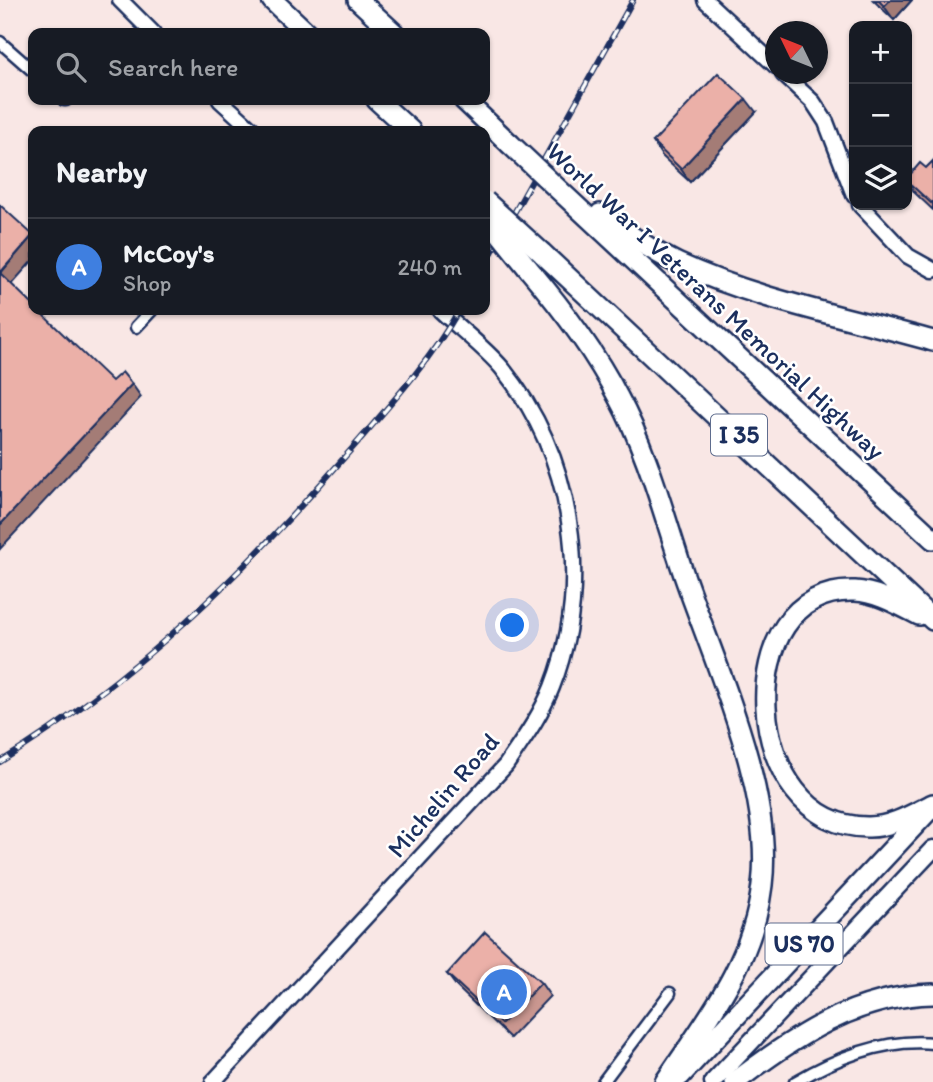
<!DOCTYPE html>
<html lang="en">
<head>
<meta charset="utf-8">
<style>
  :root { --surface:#171b24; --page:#20242c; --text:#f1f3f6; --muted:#9ea1a6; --line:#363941; --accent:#d93025 }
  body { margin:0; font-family:Itim,sans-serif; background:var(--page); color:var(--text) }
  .controls { position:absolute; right:21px; top:21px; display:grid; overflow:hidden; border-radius:14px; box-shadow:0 2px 5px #0004 }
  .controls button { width:63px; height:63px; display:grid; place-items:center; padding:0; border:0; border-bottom:2px solid var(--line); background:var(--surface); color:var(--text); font:35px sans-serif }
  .compass { position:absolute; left:765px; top:21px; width:63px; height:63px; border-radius:50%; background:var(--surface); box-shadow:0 2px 5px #0004; rotate:313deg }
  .you { position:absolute; left:513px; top:626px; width:24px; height:24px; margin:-18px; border:5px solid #fff; border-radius:50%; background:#1a73e8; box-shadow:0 0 0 10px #1a73e833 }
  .badge { display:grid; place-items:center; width:46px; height:46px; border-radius:50%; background:var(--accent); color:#fff; font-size:23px; font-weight:700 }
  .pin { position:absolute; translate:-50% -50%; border:4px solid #fff; box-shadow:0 2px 7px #0006 }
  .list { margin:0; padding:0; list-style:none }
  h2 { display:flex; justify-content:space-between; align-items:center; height:91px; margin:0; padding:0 28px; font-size:30px }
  h2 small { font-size:23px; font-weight:400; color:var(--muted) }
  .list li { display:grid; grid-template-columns:46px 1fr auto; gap:21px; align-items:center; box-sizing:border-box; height:98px; padding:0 28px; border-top:2px solid var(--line) }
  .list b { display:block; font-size:26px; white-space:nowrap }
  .list p { margin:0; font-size:23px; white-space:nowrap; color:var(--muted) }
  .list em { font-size:23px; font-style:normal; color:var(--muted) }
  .icon { flex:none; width:38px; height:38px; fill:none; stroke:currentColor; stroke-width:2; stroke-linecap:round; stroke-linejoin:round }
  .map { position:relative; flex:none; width:933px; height:1082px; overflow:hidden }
  .search { position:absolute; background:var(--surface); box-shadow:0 2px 5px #0004; left:28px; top:28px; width:462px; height:77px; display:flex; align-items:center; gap:18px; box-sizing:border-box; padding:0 24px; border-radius:14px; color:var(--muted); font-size:26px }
  .panel { position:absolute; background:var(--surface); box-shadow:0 2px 5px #0004; left:28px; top:126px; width:462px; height:189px; border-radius:14px }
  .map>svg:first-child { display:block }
</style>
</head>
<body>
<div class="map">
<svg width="933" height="1082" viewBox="0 0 933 1082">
  <rect width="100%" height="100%" fill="#f9e7e5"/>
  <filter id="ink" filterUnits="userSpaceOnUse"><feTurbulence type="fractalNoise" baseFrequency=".0143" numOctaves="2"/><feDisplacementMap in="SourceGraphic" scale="14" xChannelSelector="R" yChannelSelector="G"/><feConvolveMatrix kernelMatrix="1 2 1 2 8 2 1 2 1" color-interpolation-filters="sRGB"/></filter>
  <g filter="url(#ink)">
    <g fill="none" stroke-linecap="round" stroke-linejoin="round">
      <g stroke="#1b2f5e" stroke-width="15">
        <g id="street">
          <polyline points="0,42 33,71"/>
          <polyline points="64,100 66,100"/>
          <polyline points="136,327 152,310"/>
          <polyline points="603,1082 670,993"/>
          <path d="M795,1082C836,1058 884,1038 933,1043"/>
        </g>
      </g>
      <g stroke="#1b2f5e" stroke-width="19">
        <g id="secondary">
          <polyline points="120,0 153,33"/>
          <polyline points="705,0 776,66"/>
          <polyline points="783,74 813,102 826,122 854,195"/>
          <polyline points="220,100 254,131"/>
          <polyline points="860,205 908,256 933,270"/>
          <path d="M213,1082L506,765C523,740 541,715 552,687C593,582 573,456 502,368C484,347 460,329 440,310"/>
        </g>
      </g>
      <g stroke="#1b2f5e" stroke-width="21">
        <polyline id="primary" points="713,1082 933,849"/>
      </g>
      <g stroke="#1b2f5e" stroke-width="24">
        <g id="highway">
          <polyline points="272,0 307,33"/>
          <polyline points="358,0 394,33"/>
          <polyline points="377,100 411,131"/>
          <polyline points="464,100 509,143"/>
          <polyline points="544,176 933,539"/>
          <path d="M600,214C625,232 650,250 677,263C757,300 848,317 933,341"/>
          <polyline points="542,253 933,620"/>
          <path d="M527,267C561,307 594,350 618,397C648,452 664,516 684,575C715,665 774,791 762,885C753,963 707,1019 665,1082"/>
          <path d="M919,615C899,605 877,592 855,591C727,586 741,829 869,827C892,827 913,814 933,804"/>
          <polyline points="680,1076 928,811"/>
          <path d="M735,1082C795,1036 855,996 933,994"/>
        </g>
      </g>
      <use href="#street" stroke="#fff" stroke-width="10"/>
      <use href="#secondary" stroke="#fff" stroke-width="14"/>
      <use href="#primary" stroke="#fff" stroke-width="16"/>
      <use href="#highway" stroke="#fff" stroke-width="19"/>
      <g stroke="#1b2f5e" stroke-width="6">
        <g id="rail">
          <polyline points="485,265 633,0"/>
          <path d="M0,762C138,677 243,574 349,452C388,407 429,363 459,310"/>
        </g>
      </g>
      <use href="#rail" stroke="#fff" stroke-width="3.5" stroke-dasharray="10" stroke-linecap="butt"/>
      <g stroke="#1b2f5e" stroke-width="24" stroke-linecap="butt">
        <g id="highway-bridge">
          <polyline points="509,143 544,176"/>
          <polyline points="485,201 542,253"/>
          <polyline points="485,215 527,267"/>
        </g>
      </g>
      <use href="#highway-bridge" stroke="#fff" stroke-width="19"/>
    </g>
    <g fill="#ca9790" stroke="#1b2f5e" stroke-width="2">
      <polygon points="873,0 912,0 894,20"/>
      <polygon points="756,112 690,182 662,156 653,142"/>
      <polygon points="933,161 933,210 915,193 907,182 907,178 926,168"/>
      <polygon points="447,974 541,983 550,996 510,1038 457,987"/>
    </g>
    <g fill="#a47b76" stroke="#1b2f5e" stroke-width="2">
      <polygon points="890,0 912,0 894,20 884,6"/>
      <polygon points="746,99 756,112 690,182 681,169"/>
      <polygon points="33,235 33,260 9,287 0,274"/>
      <polygon points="132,384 141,397 0,549 0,525"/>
    </g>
    <g fill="#ebb0a8" stroke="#1b2f5e" stroke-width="2">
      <polygon points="878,0 890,0 884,6"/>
      <polygon points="718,73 746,99 681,169 653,142"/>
      <polygon points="933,161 933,201 931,203 907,181 907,178 920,163 926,168"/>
      <polygon points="0,205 33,235 0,273"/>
      <polygon points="0,273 33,305 33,310 38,310 112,381 122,372 132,384 0,525"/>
      <polygon points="485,932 541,983 501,1024 447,974"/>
    </g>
  </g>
  <g text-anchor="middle" stroke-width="5" stroke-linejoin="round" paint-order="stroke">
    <g fill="#fff" stroke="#5f6d8e" stroke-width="2">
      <rect x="711" y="414.5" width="56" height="41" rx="5"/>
      <rect x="765.5" y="923.5" width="77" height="41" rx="5"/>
    </g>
    <g font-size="24" font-weight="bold" fill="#1b2f5e">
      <text x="739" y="443">I 35</text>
      <text x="804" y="952">US 70</text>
    </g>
    <g font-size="26" fill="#1b2f5e" stroke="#fff">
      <text transform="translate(716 301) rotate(43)" y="9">World War I Veterans Memorial Highway</text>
      <text transform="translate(443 795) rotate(-49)" y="9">Michelin Road</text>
    </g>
  </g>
</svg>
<div class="controls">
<button>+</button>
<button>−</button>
<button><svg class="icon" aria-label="layers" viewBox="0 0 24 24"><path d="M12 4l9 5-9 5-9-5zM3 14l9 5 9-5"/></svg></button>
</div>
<svg class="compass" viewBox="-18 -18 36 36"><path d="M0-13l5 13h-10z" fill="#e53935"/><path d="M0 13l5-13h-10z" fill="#9ea1a6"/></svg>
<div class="you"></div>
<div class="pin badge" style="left:504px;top:992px;background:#3f7fe0">A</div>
<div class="search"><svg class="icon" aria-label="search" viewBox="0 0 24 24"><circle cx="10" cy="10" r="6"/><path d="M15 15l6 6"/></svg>Search here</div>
<section class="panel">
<h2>Nearby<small></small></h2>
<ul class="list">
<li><span class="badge" style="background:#3f7fe0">A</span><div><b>McCoy's</b><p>Shop</p></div><em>240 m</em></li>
</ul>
</section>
</div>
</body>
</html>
